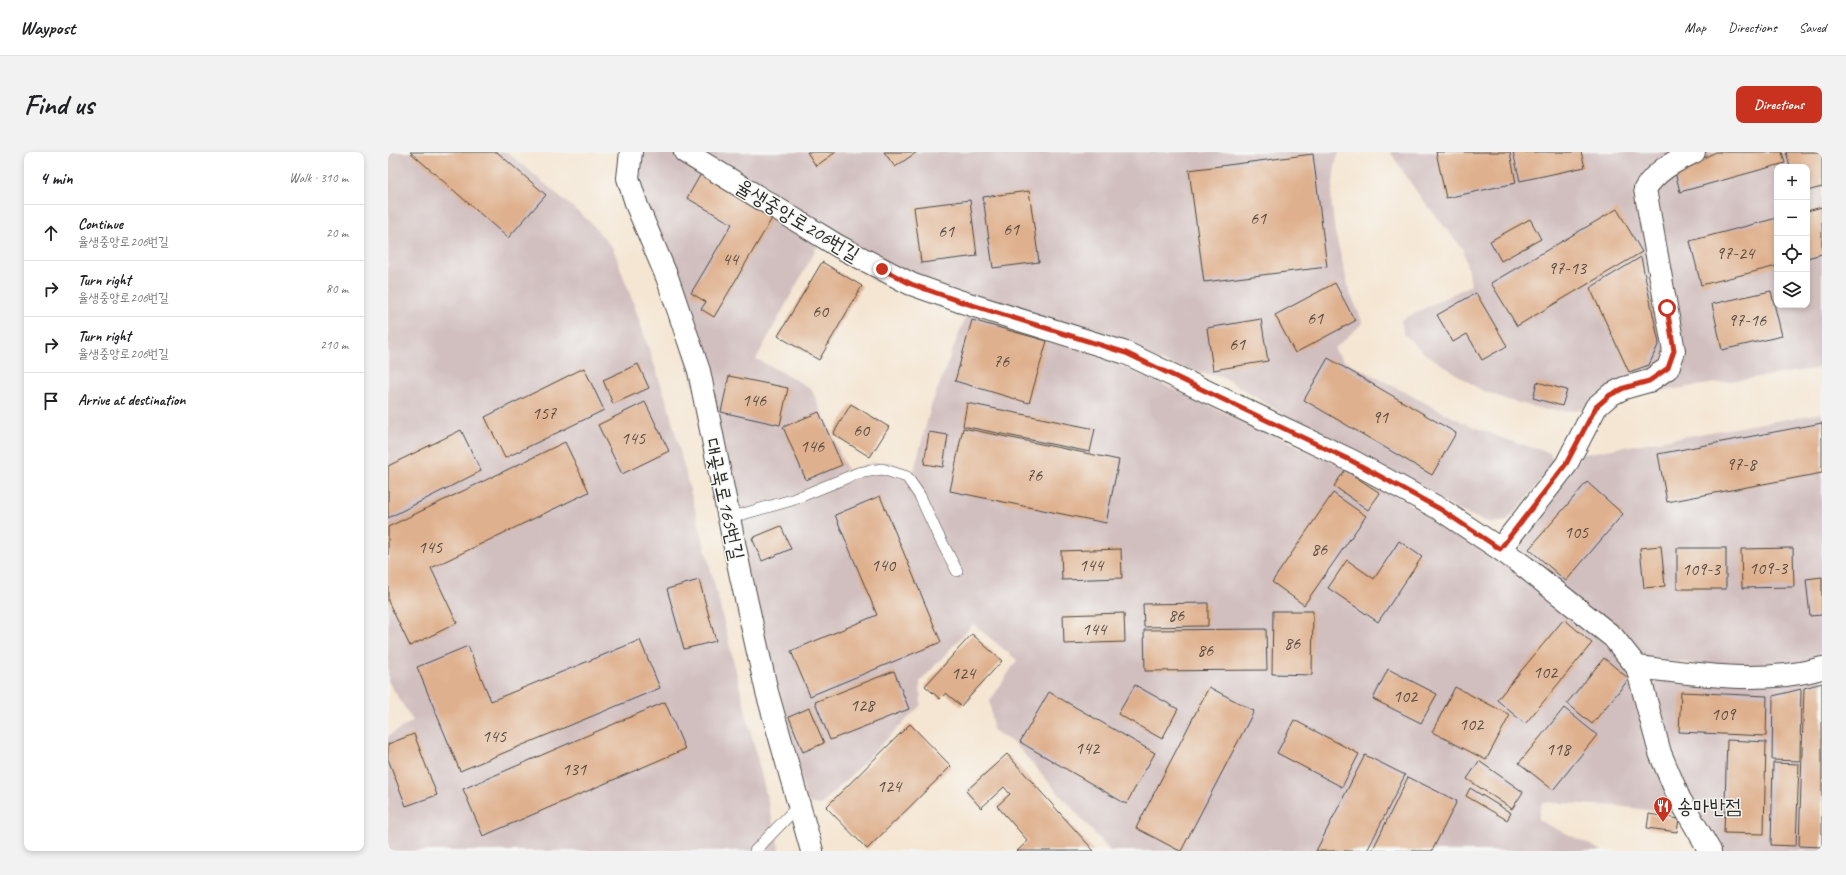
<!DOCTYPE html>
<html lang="en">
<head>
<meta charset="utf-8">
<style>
  :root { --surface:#fff; --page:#f2f2f2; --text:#202124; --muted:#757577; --line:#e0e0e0; --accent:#c8321e }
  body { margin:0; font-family:Caveat,"Poor Story",sans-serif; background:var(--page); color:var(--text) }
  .controls { position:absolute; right:12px; top:12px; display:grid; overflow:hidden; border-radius:8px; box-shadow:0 2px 6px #0003 }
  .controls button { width:36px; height:36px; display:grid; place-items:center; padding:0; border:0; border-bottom:1px solid var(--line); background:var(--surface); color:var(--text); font:20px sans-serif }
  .stop { position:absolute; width:12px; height:12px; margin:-9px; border:3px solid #c8321e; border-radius:50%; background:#fff }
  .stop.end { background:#c8321e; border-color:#fff; box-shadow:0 1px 4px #0008 }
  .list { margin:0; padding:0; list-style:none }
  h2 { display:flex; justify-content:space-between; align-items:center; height:52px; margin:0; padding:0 16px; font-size:17px }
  h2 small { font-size:13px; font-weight:400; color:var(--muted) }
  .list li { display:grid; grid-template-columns:26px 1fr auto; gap:12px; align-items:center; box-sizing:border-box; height:56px; padding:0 16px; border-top:1px solid var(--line) }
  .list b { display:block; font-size:15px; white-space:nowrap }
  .list p { margin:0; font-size:13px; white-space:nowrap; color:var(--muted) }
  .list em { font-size:13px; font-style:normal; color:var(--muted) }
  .icon { flex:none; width:22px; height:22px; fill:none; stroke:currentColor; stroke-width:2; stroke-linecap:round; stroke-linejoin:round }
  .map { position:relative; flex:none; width:1434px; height:699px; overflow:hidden; border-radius:8px }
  header { display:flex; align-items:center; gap:24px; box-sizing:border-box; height:56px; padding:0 20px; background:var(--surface); border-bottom:1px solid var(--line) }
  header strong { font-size:19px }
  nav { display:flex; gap:22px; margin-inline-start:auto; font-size:14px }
  .intro { display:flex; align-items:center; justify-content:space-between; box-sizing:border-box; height:96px; padding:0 24px }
  h1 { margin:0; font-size:28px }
  .button { padding:10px 18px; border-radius:8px; background:var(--accent); color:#fff; font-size:14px; font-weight:700 }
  main { display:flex; gap:24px; padding:0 24px }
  aside { flex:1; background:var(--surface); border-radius:8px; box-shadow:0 2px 6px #0003 }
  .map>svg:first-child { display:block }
</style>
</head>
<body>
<header>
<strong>Waypost</strong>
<nav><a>Map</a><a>Directions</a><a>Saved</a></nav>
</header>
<div class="intro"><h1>Find us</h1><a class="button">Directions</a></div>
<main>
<aside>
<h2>4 min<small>Walk · 310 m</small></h2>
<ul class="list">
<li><svg class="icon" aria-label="ahead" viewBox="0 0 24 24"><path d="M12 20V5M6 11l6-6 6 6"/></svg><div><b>Continue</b><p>율생중앙로206번길</p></div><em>20 m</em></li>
<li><svg class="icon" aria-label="right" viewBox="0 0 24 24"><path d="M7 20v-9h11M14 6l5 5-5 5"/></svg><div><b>Turn right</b><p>율생중앙로206번길</p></div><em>80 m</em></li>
<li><svg class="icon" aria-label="right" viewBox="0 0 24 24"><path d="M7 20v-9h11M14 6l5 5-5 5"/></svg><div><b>Turn right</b><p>율생중앙로206번길</p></div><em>210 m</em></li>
<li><svg class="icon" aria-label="arrive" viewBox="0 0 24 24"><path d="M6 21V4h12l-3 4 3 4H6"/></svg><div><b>Arrive at destination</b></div></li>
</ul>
</aside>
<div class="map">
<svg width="1434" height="699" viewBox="0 0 1434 699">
  <rect width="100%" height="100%" fill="#f6f6f2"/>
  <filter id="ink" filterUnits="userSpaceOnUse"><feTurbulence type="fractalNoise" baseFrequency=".025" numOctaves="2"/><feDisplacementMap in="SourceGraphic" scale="8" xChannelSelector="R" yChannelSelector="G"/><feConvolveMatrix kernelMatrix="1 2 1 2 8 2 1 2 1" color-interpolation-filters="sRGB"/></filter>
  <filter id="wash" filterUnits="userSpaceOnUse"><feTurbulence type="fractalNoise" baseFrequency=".012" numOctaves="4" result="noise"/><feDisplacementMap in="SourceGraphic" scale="16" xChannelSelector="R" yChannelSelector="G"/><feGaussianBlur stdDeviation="0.9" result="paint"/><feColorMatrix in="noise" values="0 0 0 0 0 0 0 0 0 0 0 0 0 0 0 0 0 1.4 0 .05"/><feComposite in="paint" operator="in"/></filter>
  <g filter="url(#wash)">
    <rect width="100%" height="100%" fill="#f5e6d3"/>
    <g fill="#d1bfbf" fill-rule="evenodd">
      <polygon points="0,0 119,0 201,69 225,96 245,150 280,253 330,446 392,699 0,699 0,584 25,569 0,529"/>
      <polygon points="253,0 285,0 432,90 368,207 407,227 424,238 459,318 484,311 501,310 526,319 543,254 579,161 706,201 958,316 1047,366 1139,427 1215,489 1239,516 1288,662 1230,654 1154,650 1150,668 1215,699 722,699 627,592 605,578 602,549 629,508 585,472 532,530 533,553 433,653 419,651 364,442 248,30"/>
      <polygon points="310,0 951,0 947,14 943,47 947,80 962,141 975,171 946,197 955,208 1074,270 1114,286 1162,301 1166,311 1133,354 1118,369 1103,371 1089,366 1068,357 914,274 835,225 803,219 584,146 500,112"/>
      <path d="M1002,0H1434V216L1251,242L1187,259L1158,258L1120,248L1093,238L1036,201L1016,182L1013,168L1083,133L1075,97L1033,46ZM1389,15H1419V153H1389Z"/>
      <polygon points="1434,261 1434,510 1411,514 1334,515 1262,507 1253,503 1138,407 1133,398 1131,388 1195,302"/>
      <polygon points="1434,521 1434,699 1330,699 1284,610 1261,532 1264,526"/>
    </g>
    <g id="blocks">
      <g fill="#dfb08d">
        <polygon points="22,0 109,0 158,43 120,86"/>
        <polygon points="419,0 448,0 428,14"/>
        <polygon points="496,0 529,0 507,15"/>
        <polygon points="1048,0 1122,0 1128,31 1058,46"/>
        <polygon points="1125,0 1193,0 1197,15 1132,29"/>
        <polygon points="1328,0 1394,0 1397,11 1292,40 1287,20"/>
        <polygon points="1398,0 1434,0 1434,35 1419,39 1419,15 1402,15"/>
        <polygon points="925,2 939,115 816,130 801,18"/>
        <polygon points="314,20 386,63 326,165 313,157 318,150 303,141 344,72 299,46"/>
        <polygon points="641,39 651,110 605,116 595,45"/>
        <polygon points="582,48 589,104 533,111 526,55"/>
        <polygon points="1434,55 1434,102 1419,106 1419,59"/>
        <polygon points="1229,57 1254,100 1129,174 1103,131"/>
        <polygon points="1389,66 1389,114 1313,133 1302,89"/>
        <polygon points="1142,67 1153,87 1113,109 1102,89"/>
        <polygon points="1253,105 1271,191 1261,213 1241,220 1202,136"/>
        <polygon points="434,110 474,134 431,208 390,184"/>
        <polygon points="947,131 967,169 907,201 887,163"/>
        <polygon points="1383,139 1394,184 1334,198 1324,152"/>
        <polygon points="1088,141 1119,194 1094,208 1079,182 1065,190 1049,163"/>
        <polygon points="873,167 880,209 825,218 819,176"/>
        <polygon points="584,168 659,189 641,251 567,229"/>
        <polygon points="940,206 1068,281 1044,323 916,248"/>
        <polygon points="250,212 261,236 225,252 215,228"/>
        <polygon points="196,216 216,258 117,306 97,265"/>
        <polygon points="341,224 400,236 392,273 333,260"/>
        <polygon points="1149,230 1179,238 1174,254 1145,246"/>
        <polygon points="257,250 281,299 234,322 210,273"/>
        <polygon points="579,251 707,277 702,300 575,274"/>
        <polygon points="463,252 501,275 482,305 445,282"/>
        <polygon points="431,260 454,313 418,328 395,275"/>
        <polygon points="1434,271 1434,321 1279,350 1270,302"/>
        <polygon points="575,276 731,308 718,371 562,339"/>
        <polygon points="73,278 93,319 0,366 0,314"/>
        <polygon points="541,280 560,283 555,315 536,312"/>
        <polygon points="177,290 201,340 43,416 69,471 22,494 0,449 0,375"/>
        <polygon points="957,318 992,341 980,358 946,334"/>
        <polygon points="1199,330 1235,362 1178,429 1141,397"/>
        <polygon points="945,341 978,364 916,453 884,430"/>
        <polygon points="492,344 553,490 422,544 403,499 489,463 447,363"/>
        <polygon points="393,374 403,397 374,409 364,386"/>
        <polygon points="1011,389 1034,405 990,470 940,436 959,408 986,427"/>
        <polygon points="1273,394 1277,434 1256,436 1252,396"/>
        <rect x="1289" y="396" width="49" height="41"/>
        <polygon points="1405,396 1406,435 1354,436 1353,397"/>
        <polygon points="733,397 734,426 674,428 673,399"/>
        <polygon points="1434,425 1434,463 1422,464 1418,427"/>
        <polygon points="311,428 328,489 296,497 279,437"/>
        <polygon points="820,451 820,474 756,475 755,452"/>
        <polygon points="885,459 925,459 924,523 884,522"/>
        <polygon points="736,461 737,490 676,492 675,463"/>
        <polygon points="1176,467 1204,491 1137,572 1109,548"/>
        <polygon points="878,477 879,518 757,519 756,478"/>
        <polygon points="584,482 614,509 573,554 558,541 552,547 537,534"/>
        <polygon points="252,488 272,536 72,619 29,515 80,494 103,549"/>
        <polygon points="1216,506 1241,527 1204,572 1179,551"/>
        <polygon points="1000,517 1049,542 1033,571 985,547"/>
        <polygon points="506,519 521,557 442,588 427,550"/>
        <polygon points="1434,531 1434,695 1411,694 1416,536"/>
        <polygon points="747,533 790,557 774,587 730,562"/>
        <polygon points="821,535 866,559 793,699 792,699 748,676"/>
        <polygon points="1067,535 1122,563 1098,608 1044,580"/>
        <polygon points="1413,537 1412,609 1384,608 1385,544"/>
        <polygon points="661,540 767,601 738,652 632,590"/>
        <polygon points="1293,540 1379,544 1378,584 1291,580"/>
        <polygon points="277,550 297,597 95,684 75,637"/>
        <polygon points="421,556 436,591 415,600 401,565"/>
        <polygon points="1176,556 1209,583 1165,638 1131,611"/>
        <polygon points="906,568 971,602 954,635 889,601"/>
        <polygon points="522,572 563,614 479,697 438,655"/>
        <polygon points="26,582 49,643 18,654 0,607 0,592"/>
        <polygon points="1339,588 1378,590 1376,682 1336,681"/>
        <polygon points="619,602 706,699 629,699 640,689 609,654 622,642 616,635 593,656 578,639"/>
        <polygon points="977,603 1017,623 979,699 928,699"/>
        <polygon points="1091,609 1135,640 1124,657 1079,627"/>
        <polygon points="1385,611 1411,612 1408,694 1383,693"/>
        <polygon points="1020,625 1069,649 1044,699 984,699"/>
        <polygon points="1082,636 1123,661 1119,668 1078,644"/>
        <polygon points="1261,662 1291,667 1289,680 1259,676"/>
      </g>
    </g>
  </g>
  <g filter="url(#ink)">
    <use href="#blocks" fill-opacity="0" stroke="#494744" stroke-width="1"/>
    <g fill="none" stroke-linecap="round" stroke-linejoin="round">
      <g stroke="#494744" stroke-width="12">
        <g id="service">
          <polyline points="341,366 404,348 470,321 494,317 519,325 532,344 549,381 569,419"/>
          <polyline points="367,699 411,653"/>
        </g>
      </g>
      <g stroke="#494744" stroke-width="24">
        <g id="minor">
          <polyline points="243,0 240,26 249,54 279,125 311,219 352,420 379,540 424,699"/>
          <polyline points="297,0 450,94 523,132 571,149 738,201 964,309 1052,357 1112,397 1137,415 1225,485 1249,515 1272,601 1291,646 1322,699"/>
          <path d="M1112,397L1178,313L1208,255L1222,243L1236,236L1261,229L1280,216L1286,199L1257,37C1270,17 1286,10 1306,0"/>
          <path d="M1249,515C1310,522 1374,533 1434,516"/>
        </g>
      </g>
      <use href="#service" stroke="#fff" stroke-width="11"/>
      <use href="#minor" stroke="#fff" stroke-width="22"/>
    </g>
  </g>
  <g fill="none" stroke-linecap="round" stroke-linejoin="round" filter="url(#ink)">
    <polyline stroke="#c8321e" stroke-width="5" points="494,117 523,132 571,149 738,201 964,309 1052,357 1112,397 1178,312 1208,255 1222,243 1236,236 1261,229 1280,216 1286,199 1279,156"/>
  </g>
  <defs>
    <g id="restaurant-pin" transform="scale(1)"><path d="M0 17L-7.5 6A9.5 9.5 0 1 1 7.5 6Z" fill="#c8321e" stroke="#f6f6f2"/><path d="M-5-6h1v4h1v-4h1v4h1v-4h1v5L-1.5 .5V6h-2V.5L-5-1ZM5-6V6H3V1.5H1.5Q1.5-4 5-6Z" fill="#fff"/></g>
  </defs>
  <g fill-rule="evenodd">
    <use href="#restaurant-pin" x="1275" y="654"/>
  </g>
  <g text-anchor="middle" stroke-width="3" stroke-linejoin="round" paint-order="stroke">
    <g font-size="18" fill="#584c44">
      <text x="870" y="72">61</text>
      <text x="623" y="83">61</text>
      <text x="558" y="85">61</text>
      <text x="1347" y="107">97-24</text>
      <text x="342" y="113">44</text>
      <text x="1179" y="122">97-13</text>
      <text x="432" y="165">60</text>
      <text x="927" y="172">61</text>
      <text x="1359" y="174">97-16</text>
      <text x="849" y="198">61</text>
      <text x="613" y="215">76</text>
      <text x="366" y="254">146</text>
      <text x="156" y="267">157</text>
      <text x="992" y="271">91</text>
      <text x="473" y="284">60</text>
      <text x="245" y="292">145</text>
      <text x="424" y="300">146</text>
      <text x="1353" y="318">97-8</text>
      <text x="646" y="329">76</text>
      <text x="1188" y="386">105</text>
      <text x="42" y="401">145</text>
      <text x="931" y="403">86</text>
      <text x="495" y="419">140</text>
      <text x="703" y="419">144</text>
      <text x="1380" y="422">109-3</text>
      <text x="1313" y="423">109-3</text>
      <text x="788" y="469">86</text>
      <text x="706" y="483">144</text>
      <text x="904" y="497">86</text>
      <text x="817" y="504">86</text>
      <text x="1157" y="526">102</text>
      <text x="575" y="527">124</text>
      <text x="1017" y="550">102</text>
      <text x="474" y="559">128</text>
      <text x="1335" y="568">109</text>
      <text x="1083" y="578">102</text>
      <text x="106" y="590">145</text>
      <text x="699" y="602">142</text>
      <text x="1170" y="603">118</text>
      <text x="186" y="623">131</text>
      <text x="501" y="640">124</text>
    </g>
    <g font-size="20" fill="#2b2b2b" stroke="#f6f6f2">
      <text transform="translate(410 68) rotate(31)" y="7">율생중앙로206번길</text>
      <text transform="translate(337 347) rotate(78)" y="7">대곶북로165번길</text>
    </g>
    <g font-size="20" fill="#2b2b2b" stroke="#f6f6f2" text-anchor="start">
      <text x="1289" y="661">송마반점</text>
    </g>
  </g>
</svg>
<div class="controls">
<button>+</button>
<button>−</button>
<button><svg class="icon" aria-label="locate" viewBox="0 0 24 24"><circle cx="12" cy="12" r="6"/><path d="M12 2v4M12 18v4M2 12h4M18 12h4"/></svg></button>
<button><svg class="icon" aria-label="layers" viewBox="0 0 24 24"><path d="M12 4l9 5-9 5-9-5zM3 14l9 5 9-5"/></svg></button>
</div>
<div class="stop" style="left:1279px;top:156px"></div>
<div class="stop end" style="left:494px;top:117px"></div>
</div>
</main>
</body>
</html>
